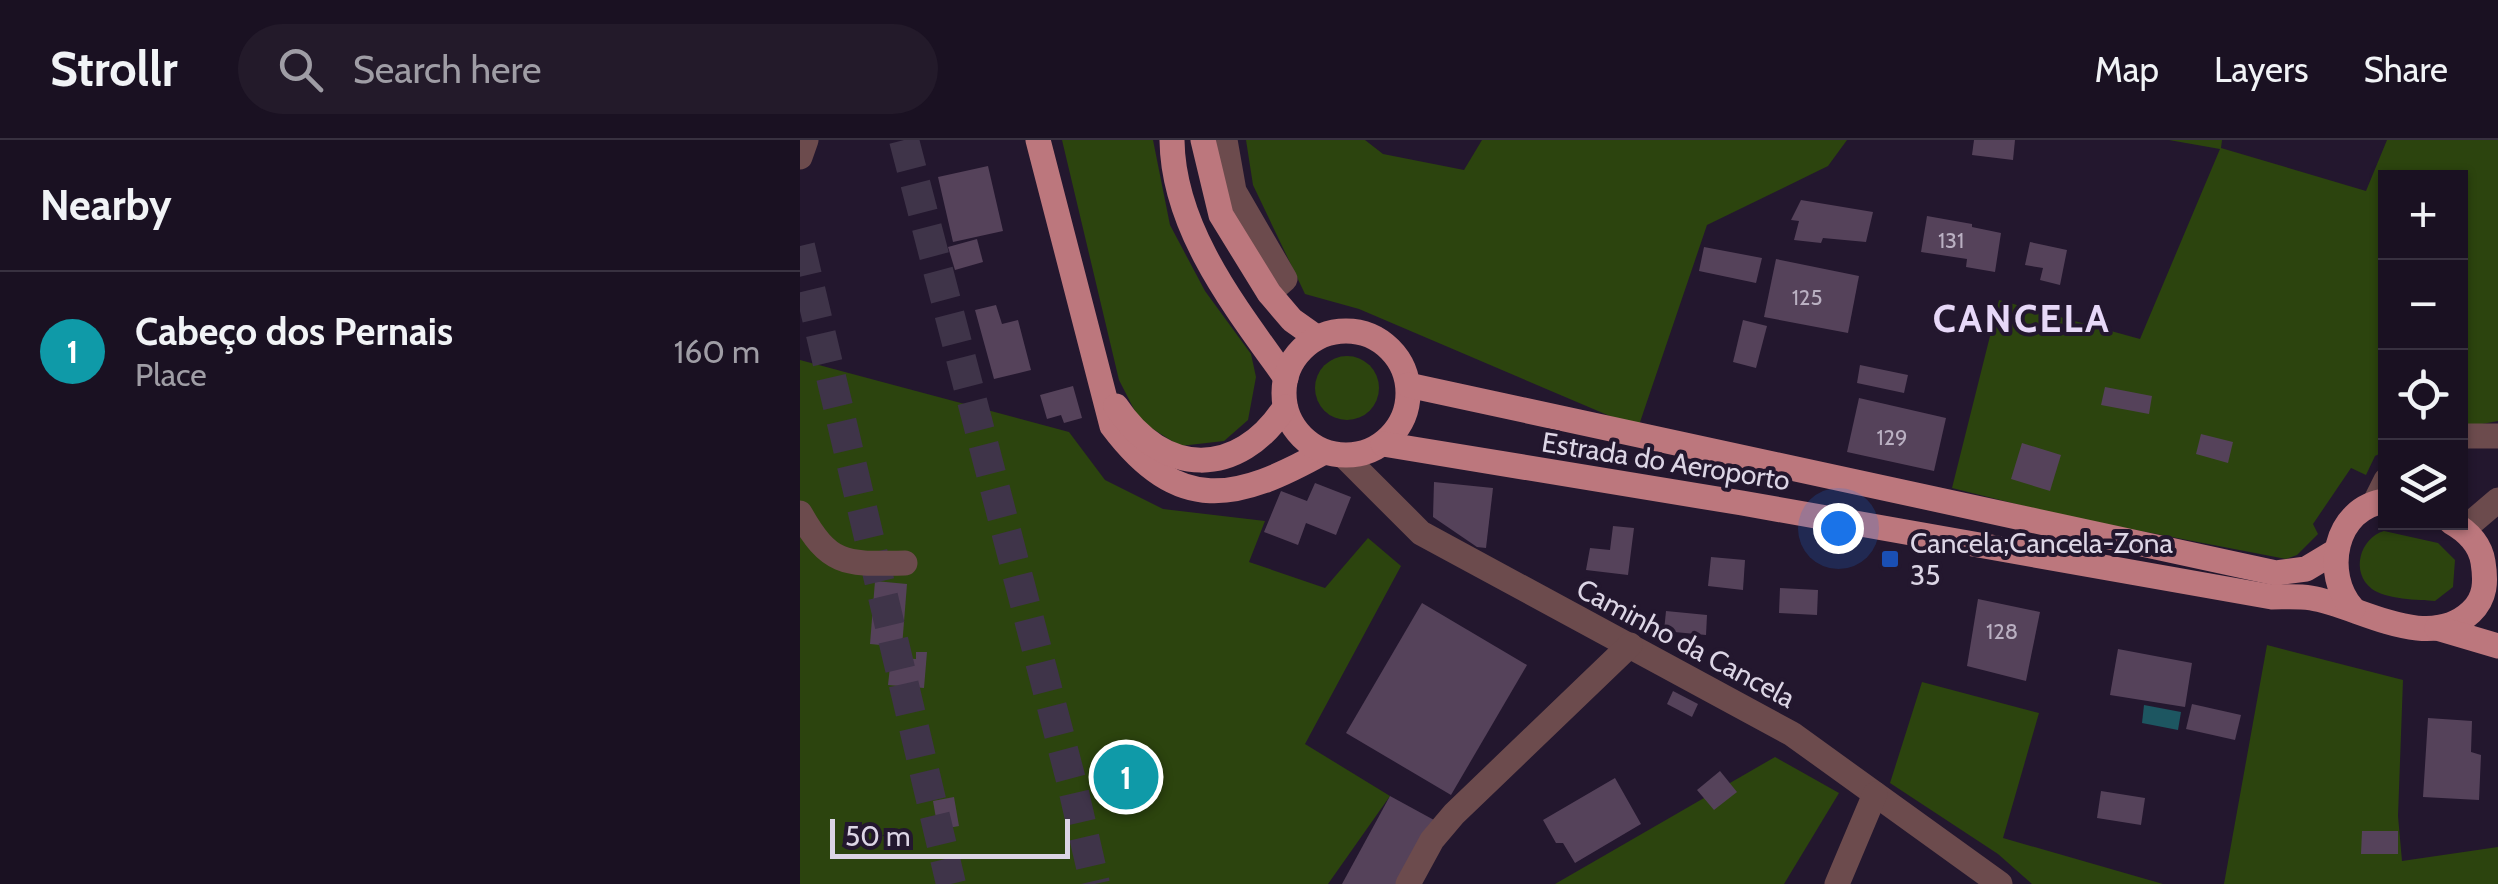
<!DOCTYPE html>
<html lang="en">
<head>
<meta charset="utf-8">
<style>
  :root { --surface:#1a1122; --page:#231a2a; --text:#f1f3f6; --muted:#9f9da5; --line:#383140; --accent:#b45309 }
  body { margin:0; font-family:Cabin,sans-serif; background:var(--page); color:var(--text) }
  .controls { position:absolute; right:30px; top:30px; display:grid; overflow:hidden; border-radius:0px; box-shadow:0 2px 8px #0004 }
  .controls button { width:90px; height:90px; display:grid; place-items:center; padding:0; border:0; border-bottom:2px solid var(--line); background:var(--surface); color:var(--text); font:50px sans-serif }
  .scale { position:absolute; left:30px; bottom:25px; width:240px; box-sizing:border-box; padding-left:10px; border:5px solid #dcd5e5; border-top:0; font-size:28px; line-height:35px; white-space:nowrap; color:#dcd5e5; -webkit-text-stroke:8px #23172e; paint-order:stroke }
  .you { position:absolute; left:1038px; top:388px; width:35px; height:35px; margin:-25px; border:8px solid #fff; border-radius:50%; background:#1a73e8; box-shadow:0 0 0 15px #1a73e833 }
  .badge { display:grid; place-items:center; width:65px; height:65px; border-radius:50%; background:var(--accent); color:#fff; font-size:32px; font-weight:700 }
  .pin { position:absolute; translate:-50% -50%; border:5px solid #fff; box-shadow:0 2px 10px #0006 }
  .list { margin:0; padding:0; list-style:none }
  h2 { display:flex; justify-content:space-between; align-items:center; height:130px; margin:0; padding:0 40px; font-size:42px }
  h2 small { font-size:32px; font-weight:400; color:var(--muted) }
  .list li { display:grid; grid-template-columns:65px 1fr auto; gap:30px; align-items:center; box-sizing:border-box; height:160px; padding:0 40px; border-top:2px solid var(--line) }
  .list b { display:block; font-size:38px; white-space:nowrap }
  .list p { margin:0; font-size:32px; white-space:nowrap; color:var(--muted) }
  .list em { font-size:32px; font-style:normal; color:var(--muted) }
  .icon { flex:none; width:55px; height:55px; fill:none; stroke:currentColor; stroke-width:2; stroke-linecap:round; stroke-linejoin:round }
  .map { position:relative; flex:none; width:1698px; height:744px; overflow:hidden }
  header { display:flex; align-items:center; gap:60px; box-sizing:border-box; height:140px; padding:0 50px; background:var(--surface); border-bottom:2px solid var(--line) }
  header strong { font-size:48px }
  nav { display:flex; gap:55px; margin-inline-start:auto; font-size:35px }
  .search { width:700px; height:90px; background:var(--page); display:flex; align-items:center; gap:25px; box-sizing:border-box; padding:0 35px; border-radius:55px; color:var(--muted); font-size:38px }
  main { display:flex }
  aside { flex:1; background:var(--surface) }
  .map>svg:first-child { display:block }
</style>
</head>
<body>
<header>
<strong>Strollr</strong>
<div class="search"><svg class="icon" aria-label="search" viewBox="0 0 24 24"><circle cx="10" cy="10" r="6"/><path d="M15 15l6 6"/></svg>Search here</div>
<nav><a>Map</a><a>Layers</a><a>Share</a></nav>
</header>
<main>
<aside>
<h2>Nearby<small></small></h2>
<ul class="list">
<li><span class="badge" style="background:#0f9aa8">1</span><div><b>Cabeço dos Pernais</b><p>Place</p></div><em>160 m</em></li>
</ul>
</aside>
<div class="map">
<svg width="1698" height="744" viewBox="0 0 1698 744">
  <rect width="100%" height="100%" fill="#23172e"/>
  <g fill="#2c440e">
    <polygon points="262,0 353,0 370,85 405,151 451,214 456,237 448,280 424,301 380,306 340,281 319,240"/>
    <polygon points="446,0 565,0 583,14 664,30 682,0 1047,0 1028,26 907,85 838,288 559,169 505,154 453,45"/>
    <polygon points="1369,0 1422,0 1421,8 1566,51 1587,0 1698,0 1698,281 1661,288 1660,38 1586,38 1585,311 1575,316 1566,335 1551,328 1513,384 1518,394 1497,415 1486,419 1268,377 1152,348 1199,160 1340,199 1420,9"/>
    <circle cx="547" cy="248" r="32"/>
    <polygon points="0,220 269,292 305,340 363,369 465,381 449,422 525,448 568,398 601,426 505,604 590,656 528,744 0,744"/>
    <path d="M1584,391L1638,403L1655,420L1653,447L1635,461C1619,460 1585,459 1572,449C1550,432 1560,398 1584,391Z"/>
    <polygon points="1467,505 1603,540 1598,676 1602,721 1698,707 1698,744 1424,744"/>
    <polygon points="1122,542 1239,573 1203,698 1363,744 1232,744 1198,714 1090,643"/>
    <polygon points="975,617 1039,653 984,744 755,744"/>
  </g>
  <polygon fill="#1d5661" points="1344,565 1381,572 1378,590 1342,583"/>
  <g fill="#55425a">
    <polygon points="1174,0 1215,0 1213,20 1172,15"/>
    <polygon points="188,26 203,91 153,102 138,37"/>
    <polygon points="1001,60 1073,72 1066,102 1023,98 1021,103 994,100 999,81 991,80"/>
    <polygon points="1127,76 1172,84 1172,87 1201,93 1195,132 1166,127 1167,119 1121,112"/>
    <polygon points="177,99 183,122 155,130 148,107"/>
    <polygon points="1230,102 1267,110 1260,145 1240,140 1243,128 1225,125"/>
    <polygon points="904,107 962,118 956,143 899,131"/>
    <polygon points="976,119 1059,136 1048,193 964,177"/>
    <polygon points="196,165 202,184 218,180 231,230 194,239 175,170"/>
    <polygon points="943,180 967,186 956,228 933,222"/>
    <polygon points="1060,225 1108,235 1104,253 1057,243"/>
    <polygon points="273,246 282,278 264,283 261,275 247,279 240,255"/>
    <polygon points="1305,247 1352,256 1349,274 1301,265"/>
    <polygon points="1059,258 1146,278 1134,331 1047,312"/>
    <polygon points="1401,294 1433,302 1428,323 1396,314"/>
    <polygon points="1222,303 1261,315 1250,351 1211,339"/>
    <polygon points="634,342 693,348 686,408 677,407 633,377"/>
    <polygon points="515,343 551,357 536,395 506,383 498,405 464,392 481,351 507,361"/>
    <polygon points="813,386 834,388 828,435 786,430 790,408 810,410"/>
    <polygon points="911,417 945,420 943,450 908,446"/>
    <polygon points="75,441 107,444 102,507 70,504"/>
    <polygon points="980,448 1018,450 1017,475 979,473"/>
    <polygon points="1178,459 1240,472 1226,541 1167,526"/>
    <polygon points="622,463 727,525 651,655 546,593"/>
    <polygon points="866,471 907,475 906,495 864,491"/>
    <polygon points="1318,509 1392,523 1385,567 1310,555"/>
    <polygon points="116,512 127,512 124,548 88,545 91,517 116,519"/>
    <polygon points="873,551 898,564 892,577 867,564"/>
    <polygon points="1392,564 1441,575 1435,600 1386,589"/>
    <polygon points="1628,578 1672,581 1671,612 1681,615 1679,660 1623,657"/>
    <polygon points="920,631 937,652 914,670 897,650"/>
    <polygon points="815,638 841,684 775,723 763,703 756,703 743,680"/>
    <polygon points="1301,651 1345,658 1341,685 1297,678"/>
    <polygon points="590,656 634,680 600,744 542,744"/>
    <polygon points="154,657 159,686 138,690 133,661"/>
    <polygon points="1562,691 1598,691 1598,714 1561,714"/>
  </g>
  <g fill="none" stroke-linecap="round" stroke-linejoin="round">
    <g stroke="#3f3449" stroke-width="30" stroke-dasharray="30 15" stroke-linecap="butt">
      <polyline points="104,0 272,644 295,744"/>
      <polyline points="0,106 151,744"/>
    </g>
    <g stroke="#6c4b4d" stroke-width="25">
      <polyline points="425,0 434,51 485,139 469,153"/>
      <polyline points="0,17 6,0"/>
      <polyline points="1660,296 1698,296"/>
      <polyline points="544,316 621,393 992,594 1200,744"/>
      <polyline points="1575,362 1586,340"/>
      <path d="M0,373C30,427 47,424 105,423"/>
      <polyline points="1664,389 1698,360"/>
      <polyline points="608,744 632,700 654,674 830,505"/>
      <polyline points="1037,744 1075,654"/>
    </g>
    <g stroke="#bc777d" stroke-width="25">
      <path d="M238,0L312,286C379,375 436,361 524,312"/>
      <path d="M372,0C373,89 436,168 486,238"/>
      <polyline points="403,0 421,75 469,153 492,180 516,197"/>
      <circle cx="546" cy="253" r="62"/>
      <polyline points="608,245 1476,433 1506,429 1536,411"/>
      <path d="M316,266C363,337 438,339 485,267"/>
      <path d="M583,304L942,363L1472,457C1485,457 1498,456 1511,458C1560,466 1627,513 1671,472C1686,458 1686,441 1683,422C1680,403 1667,391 1651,382"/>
      <path d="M1553,469C1522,435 1534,367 1586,361"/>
      <polyline points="1637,488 1698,506"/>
    </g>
  </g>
  <rect fill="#1a4fb4" stroke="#23172e" stroke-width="4" x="1080" y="409" width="20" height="20" rx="5"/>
  <g text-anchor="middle" stroke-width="8" stroke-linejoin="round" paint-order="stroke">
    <g font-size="22" fill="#bab0c2">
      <text x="1151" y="108">131</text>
      <text x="1007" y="165">125</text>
      <text x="1092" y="305">129</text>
      <text x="1202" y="499">128</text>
    </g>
    <g font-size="28" fill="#dcd5e5" stroke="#23172e">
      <text transform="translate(866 321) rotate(9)" y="10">Estrada do Aeroporto</text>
      <text transform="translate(886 503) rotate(28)" y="10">Caminho da Cancela</text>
    </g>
    <g font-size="28" fill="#dcd5e5" stroke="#23172e" text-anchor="start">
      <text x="1110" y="413">Cancela;Cancela-Zona<tspan x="1110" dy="32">35</tspan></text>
    </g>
    <g font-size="38" font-weight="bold" letter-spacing="2.5" fill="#e7d8f8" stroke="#23172e">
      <text x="1222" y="192">CANCELA</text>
    </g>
  </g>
</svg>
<div class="controls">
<button>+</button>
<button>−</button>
<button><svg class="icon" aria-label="locate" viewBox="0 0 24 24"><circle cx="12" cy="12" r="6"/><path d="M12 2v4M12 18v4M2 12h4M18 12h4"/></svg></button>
<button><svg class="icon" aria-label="layers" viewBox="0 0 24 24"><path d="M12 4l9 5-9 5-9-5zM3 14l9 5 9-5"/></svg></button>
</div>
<div class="scale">50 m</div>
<div class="you"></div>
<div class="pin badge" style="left:326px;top:637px;background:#0f9aa8">1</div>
</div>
</main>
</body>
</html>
